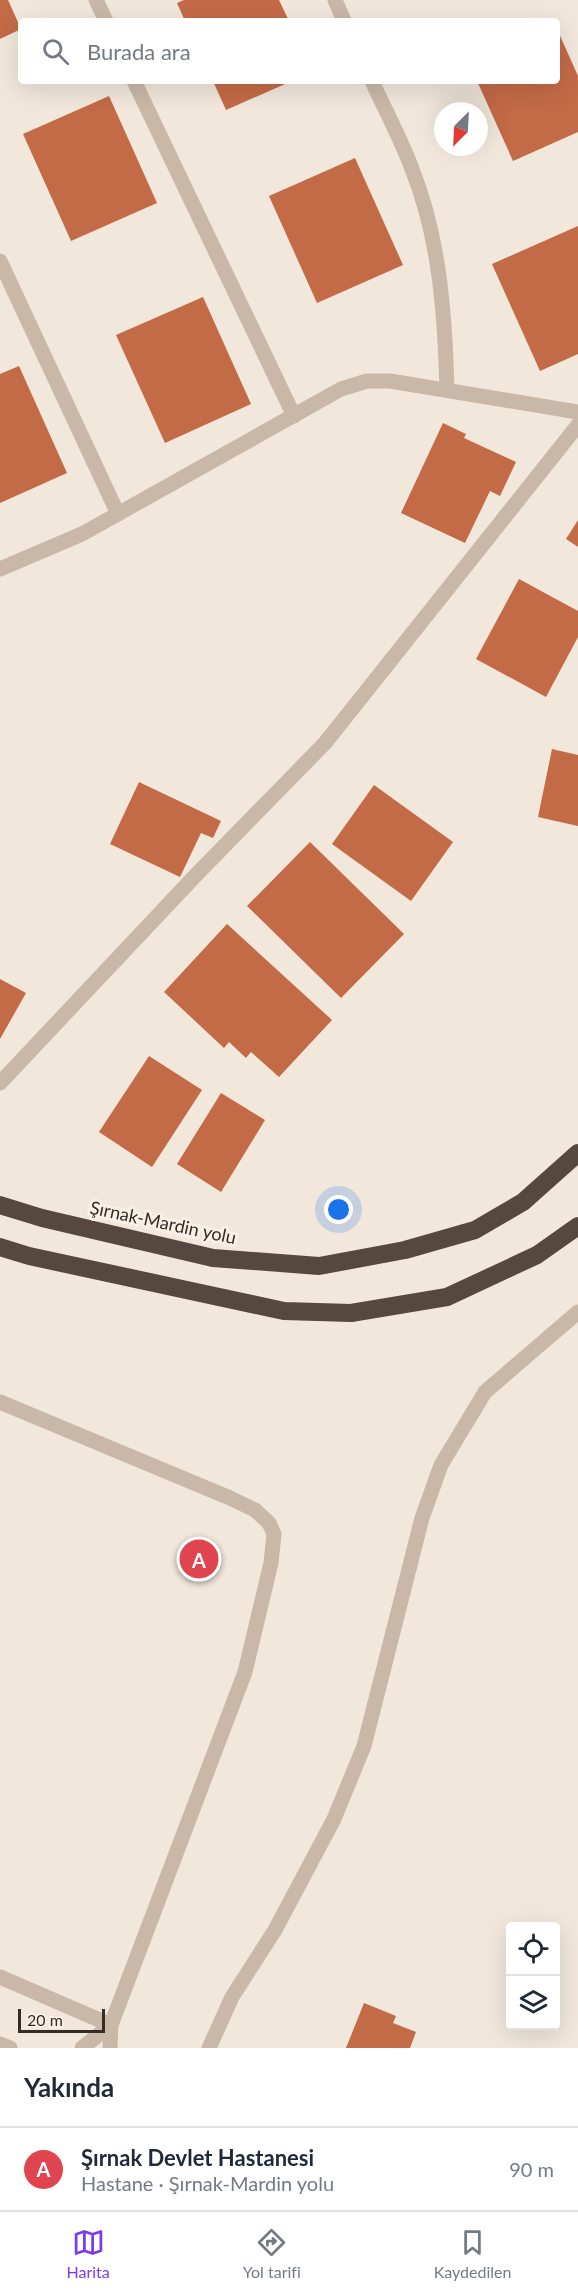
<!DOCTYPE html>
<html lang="tr">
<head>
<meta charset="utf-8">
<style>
  :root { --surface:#fff; --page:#f2f2f3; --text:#1f2937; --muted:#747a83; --line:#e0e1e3; --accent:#7c3aed }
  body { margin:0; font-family:Lato,sans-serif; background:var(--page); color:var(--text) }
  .controls { position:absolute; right:18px; bottom:18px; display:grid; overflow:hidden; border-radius:6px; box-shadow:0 6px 24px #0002 }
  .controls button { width:54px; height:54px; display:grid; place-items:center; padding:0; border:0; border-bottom:2px solid var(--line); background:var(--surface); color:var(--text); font:30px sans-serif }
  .compass { position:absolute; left:434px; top:102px; width:54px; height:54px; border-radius:50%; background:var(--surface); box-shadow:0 6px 24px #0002; rotate:204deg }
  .scale { position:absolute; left:18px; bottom:15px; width:87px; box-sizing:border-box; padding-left:6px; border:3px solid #352c27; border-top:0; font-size:16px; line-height:21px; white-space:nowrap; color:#352c27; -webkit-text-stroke:4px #f9f1e7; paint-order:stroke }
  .you { position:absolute; left:339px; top:1210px; width:21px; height:21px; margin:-15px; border:4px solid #fff; border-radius:50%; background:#1a73e8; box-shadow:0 0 0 9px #1a73e833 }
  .badge { display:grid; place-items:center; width:39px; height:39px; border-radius:50%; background:var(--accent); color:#fff; font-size:20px; font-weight:700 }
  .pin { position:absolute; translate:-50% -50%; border:3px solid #fff; box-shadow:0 2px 6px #0006 }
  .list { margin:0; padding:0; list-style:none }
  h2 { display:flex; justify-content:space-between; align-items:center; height:78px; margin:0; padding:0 24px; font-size:26px }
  h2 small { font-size:20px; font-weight:400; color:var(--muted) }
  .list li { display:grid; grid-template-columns:39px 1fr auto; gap:18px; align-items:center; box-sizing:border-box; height:84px; padding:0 24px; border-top:2px solid var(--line) }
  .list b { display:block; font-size:22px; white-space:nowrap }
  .list p { margin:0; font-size:20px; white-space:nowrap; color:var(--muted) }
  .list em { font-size:20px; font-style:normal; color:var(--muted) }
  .icon { flex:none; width:33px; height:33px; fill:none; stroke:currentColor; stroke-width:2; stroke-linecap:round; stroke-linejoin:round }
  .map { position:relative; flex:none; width:578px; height:2048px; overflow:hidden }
  .search { position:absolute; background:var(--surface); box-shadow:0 6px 24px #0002; left:18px; right:18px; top:18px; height:66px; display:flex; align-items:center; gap:15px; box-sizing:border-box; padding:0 21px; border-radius:6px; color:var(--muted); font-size:22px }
  .sheet { height:162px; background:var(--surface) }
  nav { display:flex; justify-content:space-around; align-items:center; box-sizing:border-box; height:84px; border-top:2px solid var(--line); background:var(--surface); font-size:16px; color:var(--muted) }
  nav a { display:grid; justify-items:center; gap:3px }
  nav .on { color:var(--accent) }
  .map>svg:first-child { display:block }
</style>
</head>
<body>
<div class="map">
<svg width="578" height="2048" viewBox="0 0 578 2048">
  <rect width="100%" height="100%" fill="#f1e7db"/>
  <g fill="#c36a46">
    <polygon points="0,0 8,0 21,29 0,39"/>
    <polygon points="184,0 279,0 289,21 185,21 177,3"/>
    <polygon points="557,29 578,76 578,132 513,161 477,81 557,81"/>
    <polygon points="213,81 292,81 226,110"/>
    <polygon points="109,96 157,203 71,241 23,134"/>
    <polygon points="355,158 403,265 317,303 269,196"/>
    <polygon points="578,226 578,354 540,371 492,264"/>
    <polygon points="203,297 251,404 165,443 116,335"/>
    <polygon points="19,366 67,473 0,503 0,374"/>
    <polygon points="443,423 466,434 464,438 516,462 500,496 490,491 465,543 401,513"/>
    <polygon points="578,520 578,547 566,539"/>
    <polygon points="519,579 578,611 578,637 546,697 476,659"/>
    <polygon points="552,749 578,755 578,826 538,817"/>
    <polygon points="139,782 221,821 213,838 201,833 180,877 110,844"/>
    <polygon points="374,785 453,842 411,901 332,844"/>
    <polygon points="310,842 404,934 341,998 247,906"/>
    <polygon points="227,924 332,1020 279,1077 251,1052 246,1058 229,1042 224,1048 164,992"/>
    <polygon points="0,979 26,993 0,1039"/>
    <polygon points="149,1056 202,1090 152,1167 99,1132"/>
    <polygon points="221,1093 265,1120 221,1192 177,1164"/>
    <polygon points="364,2003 396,2016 393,2023 416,2032 410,2048 346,2048"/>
  </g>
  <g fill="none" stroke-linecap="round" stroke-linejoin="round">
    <g stroke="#c9b8a7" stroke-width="15">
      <polyline points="96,0 106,21"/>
      <polyline points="335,0 344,21"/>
      <polyline points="134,81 294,416"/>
      <path d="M372,81C385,110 401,139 412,169C440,239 445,316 447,390"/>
      <polyline points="0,261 118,514"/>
      <polyline points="0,569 82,534 341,389 367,381 390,381 578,412"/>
      <polyline points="0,1083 195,876 325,743 578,425"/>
      <polyline points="0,1402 230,1498 255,1510 269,1523 274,1534 271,1563 245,1672 111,2025 110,2048"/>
      <polyline points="0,1977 111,2025"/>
      <polyline points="0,2044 10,2048"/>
      <polyline points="82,2048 111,2025"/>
      <polyline points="209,2048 232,1997 275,1930 334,1819 364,1746 422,1518 441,1465 485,1392 578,1312"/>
    </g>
    <g stroke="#56473f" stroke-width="18">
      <polyline points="0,1205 42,1218 213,1258 319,1266 405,1250 475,1230 523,1202 578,1153"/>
      <polyline points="0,1247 29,1256 284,1311 351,1313 447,1297 537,1255 578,1226"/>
    </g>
  </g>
  <g text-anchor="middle" stroke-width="6" stroke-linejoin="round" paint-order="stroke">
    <g font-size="18" fill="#352c27" stroke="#f9f1e7">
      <text transform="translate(163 1223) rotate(12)" y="6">Şırnak-Mardin yolu</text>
    </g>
  </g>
</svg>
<div class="controls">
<button><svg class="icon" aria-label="locate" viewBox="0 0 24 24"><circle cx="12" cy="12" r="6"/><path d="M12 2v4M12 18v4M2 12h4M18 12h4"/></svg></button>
<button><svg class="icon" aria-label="layers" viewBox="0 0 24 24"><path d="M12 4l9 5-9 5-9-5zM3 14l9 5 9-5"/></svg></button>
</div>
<svg class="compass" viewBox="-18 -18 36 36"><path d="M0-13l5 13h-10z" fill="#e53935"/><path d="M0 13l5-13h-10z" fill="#747a83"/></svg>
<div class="scale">20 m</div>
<div class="you"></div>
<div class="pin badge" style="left:199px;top:1559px;background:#e0444e">A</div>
<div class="search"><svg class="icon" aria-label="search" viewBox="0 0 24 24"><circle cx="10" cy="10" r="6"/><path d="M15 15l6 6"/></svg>Burada ara</div>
</div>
<section class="sheet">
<h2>Yakında<small></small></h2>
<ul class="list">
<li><span class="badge" style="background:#e0444e">A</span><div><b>Şırnak Devlet Hastanesi</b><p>Hastane · Şırnak-Mardin yolu</p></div><em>90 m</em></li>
</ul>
</section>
<nav>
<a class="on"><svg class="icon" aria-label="map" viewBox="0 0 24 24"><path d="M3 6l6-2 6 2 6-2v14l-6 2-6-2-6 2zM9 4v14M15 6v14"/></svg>Harita</a>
<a><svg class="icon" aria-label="directions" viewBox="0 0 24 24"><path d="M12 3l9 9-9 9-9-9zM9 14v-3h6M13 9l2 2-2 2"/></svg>Yol tarifi</a>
<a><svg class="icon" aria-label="saved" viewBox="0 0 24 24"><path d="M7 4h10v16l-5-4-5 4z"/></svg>Kaydedilen</a>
</nav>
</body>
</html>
